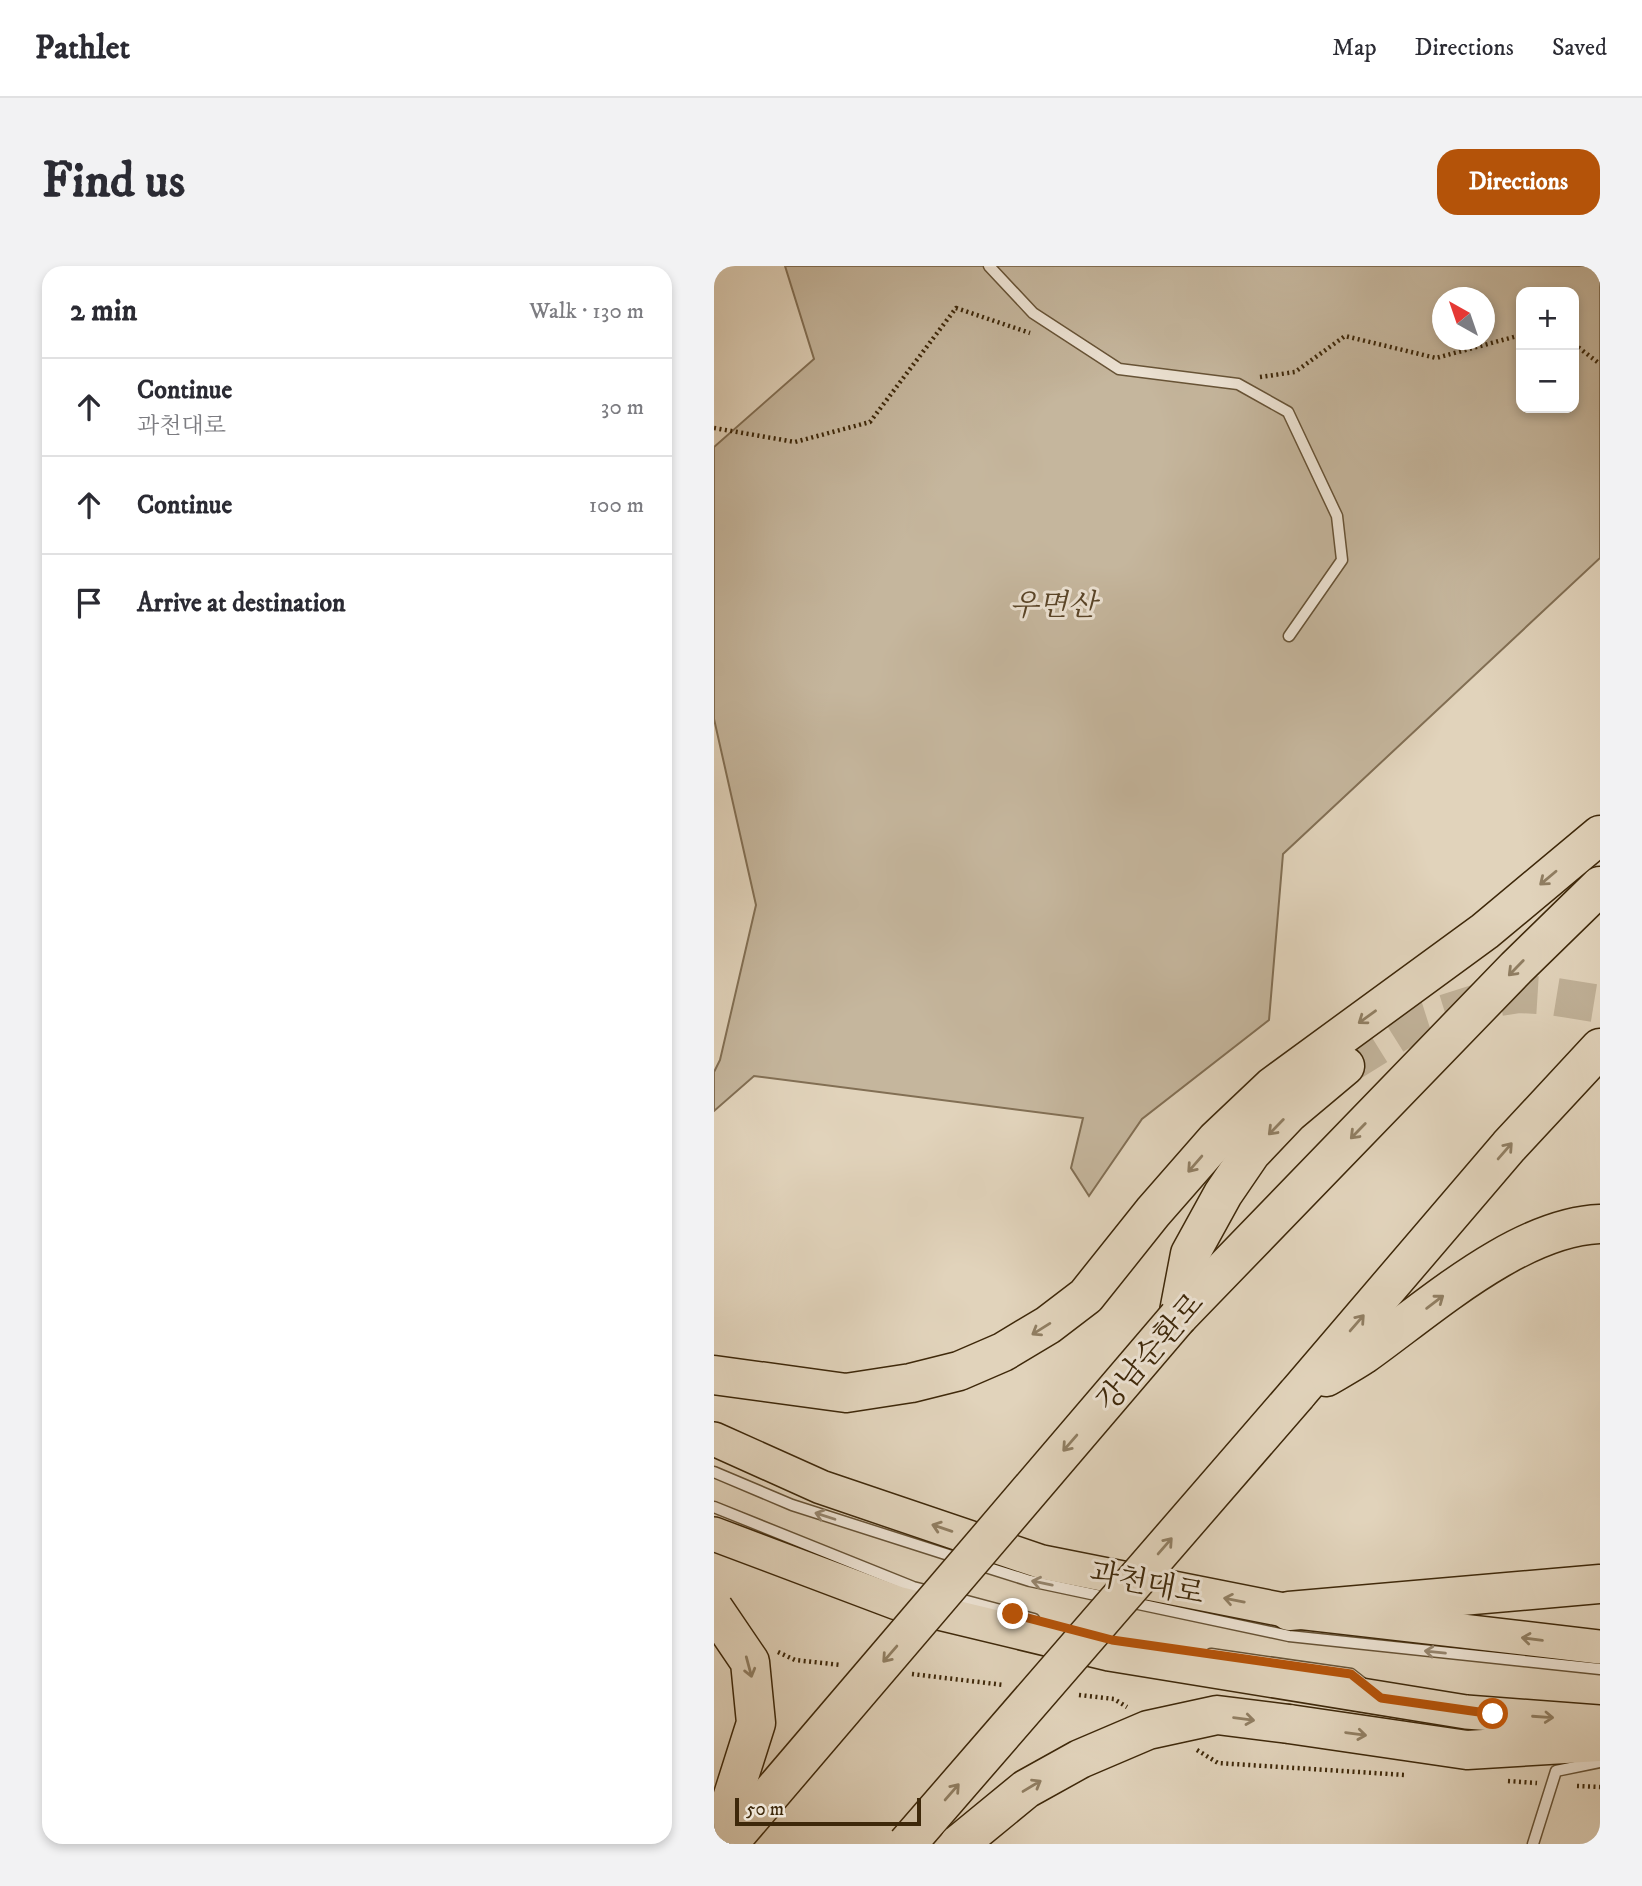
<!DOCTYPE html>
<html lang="en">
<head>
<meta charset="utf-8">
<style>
  :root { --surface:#fff; --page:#f2f2f3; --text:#2b2b33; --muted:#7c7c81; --line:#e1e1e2; --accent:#b45309 }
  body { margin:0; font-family:"IM FELL DW Pica","Noto Serif KR",serif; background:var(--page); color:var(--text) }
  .controls { position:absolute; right:21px; top:21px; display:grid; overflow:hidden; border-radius:14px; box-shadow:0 4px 10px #0003 }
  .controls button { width:63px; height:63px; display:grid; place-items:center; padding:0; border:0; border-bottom:2px solid var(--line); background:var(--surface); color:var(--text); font:35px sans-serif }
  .compass { position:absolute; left:718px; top:21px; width:63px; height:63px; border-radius:50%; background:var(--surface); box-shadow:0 4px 10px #0003; rotate:320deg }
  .scale { position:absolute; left:21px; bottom:18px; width:186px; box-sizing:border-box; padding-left:7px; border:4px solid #3e280a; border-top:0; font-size:19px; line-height:24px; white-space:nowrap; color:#3e280a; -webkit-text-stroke:5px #ece2d3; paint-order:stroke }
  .stop { position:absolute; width:21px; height:21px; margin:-16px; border:5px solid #b45309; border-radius:50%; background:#fff }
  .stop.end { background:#b45309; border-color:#fff; box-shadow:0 2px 7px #0008 }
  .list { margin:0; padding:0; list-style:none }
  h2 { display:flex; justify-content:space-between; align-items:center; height:91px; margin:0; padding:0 28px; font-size:30px }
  h2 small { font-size:23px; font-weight:400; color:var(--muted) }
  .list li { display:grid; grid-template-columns:46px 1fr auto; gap:21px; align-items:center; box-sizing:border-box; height:98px; padding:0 28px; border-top:2px solid var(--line) }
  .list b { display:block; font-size:26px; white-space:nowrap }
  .list p { margin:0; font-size:23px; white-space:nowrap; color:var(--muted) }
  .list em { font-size:23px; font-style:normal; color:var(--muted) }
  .icon { flex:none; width:38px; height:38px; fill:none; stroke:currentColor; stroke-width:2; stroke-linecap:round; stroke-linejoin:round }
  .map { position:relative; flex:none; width:886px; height:1578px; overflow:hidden; border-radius:21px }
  header { display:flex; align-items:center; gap:42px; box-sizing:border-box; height:98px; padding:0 35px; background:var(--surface); border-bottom:2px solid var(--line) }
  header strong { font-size:33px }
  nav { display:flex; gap:38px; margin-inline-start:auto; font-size:24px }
  .intro { display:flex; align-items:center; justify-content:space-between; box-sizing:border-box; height:168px; padding:0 42px }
  h1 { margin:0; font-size:49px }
  .button { padding:18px 32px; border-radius:21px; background:var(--accent); color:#fff; font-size:24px; font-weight:700 }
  main { display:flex; gap:42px; padding:0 42px }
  aside { flex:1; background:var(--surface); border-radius:21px; box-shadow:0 4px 10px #0003 }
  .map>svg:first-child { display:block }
</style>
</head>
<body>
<header>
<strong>Pathlet</strong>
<nav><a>Map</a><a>Directions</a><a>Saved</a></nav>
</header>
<div class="intro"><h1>Find us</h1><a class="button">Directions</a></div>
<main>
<aside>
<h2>2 min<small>Walk · 130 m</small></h2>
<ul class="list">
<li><svg class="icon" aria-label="ahead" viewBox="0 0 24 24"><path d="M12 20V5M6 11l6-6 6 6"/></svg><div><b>Continue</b><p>과천대로</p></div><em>30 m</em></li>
<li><svg class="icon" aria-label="ahead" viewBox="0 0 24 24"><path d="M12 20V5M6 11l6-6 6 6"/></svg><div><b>Continue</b></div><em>100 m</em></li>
<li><svg class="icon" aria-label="arrive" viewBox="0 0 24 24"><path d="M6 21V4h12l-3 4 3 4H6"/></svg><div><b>Arrive at destination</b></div></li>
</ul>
</aside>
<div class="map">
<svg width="886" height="1578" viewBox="0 0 886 1578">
  <rect width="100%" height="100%" fill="#e1d3bb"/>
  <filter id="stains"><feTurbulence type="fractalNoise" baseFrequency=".00286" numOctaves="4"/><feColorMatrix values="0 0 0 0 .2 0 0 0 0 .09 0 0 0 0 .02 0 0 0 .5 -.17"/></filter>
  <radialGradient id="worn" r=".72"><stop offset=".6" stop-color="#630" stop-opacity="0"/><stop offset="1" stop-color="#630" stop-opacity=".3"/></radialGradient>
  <path fill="#c5b69d" stroke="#826f54" stroke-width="2" fill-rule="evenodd" d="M71,0H886V292L569,588L555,754L428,853L375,930L357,902L369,852L40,810L0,845V806L6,794L42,639L0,453V181L100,93ZM807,26H860V142H807ZM729,32H771V74H729Z"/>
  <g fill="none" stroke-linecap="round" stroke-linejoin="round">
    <polyline stroke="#c0b198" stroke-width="38" stroke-dasharray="38 19" stroke-linecap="butt" points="631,800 698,758 780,732 805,728 837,730 886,738"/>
    <g stroke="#675336" stroke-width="13">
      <g id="lane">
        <polyline points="275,0 319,47 405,103 524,118 574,146 623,250 628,294 575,370"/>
        <polyline points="0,1206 78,1239 247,1293"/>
        <polyline points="0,1241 199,1321 219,1326"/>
        <polyline points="262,1298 316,1315 396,1332"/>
        <polyline points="234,1330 320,1353"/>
        <polyline points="415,1336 575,1370 886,1403"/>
        <polyline points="497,1388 637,1408 651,1419"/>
        <polyline points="819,1578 842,1505 886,1496"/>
      </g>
    </g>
    <g stroke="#3e280a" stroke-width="36">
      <g id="primary">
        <polyline points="0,1173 107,1221 328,1296 575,1345 886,1381"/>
        <polyline points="0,1268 183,1337 395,1388 752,1446 886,1456"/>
      </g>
    </g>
    <g stroke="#3e280a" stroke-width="41">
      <g id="highway">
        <polyline points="464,1051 802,702 886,620"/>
        <polyline points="464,1051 476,988 509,928 537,887 575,847 631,800"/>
        <polyline points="0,1109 132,1127 197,1117 245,1105 289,1086 334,1059 372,1030 439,946 502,874 559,820 771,665 886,569"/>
        <path d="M612,1111C624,1104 637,1097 649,1089C714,1043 804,961 886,958"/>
        <polyline points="583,1128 795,880 886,782"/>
        <polyline points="575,1345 886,1318"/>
        <polyline points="575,1458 753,1484 886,1476"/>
      </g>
    </g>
    <g stroke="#3e280a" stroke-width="4.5" stroke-dasharray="2 3.5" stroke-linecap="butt">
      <polyline points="860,78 886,98"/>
      <polyline points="546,111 581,106 631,70 722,92 807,69"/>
      <polyline points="0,162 81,176 156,156 242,42 316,67"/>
      <polyline points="64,1386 81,1394 127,1399"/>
      <polyline points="198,1408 290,1419"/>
      <polyline points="365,1429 400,1433 413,1441"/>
      <polyline points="483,1484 504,1497 691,1509"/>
      <polyline points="794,1515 823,1517"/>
      <polyline points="863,1520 886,1521"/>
    </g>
    <use href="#lane" stroke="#ece2d3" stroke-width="10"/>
    <use href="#primary" stroke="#e1d3bb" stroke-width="33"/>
    <use href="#highway" stroke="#e1d3bb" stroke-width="38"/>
    <g stroke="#3e280a" stroke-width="41" stroke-linecap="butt">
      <g id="highway-bridge">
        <polyline points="0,1343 36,1396 42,1457 16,1539 0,1576"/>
        <polyline points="14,1578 464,1051"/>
        <polyline points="193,1578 583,1128"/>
        <polyline points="245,1578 312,1523 366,1493 434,1464 503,1449 575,1458"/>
      </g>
    </g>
    <use href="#highway-bridge" stroke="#e1d3bb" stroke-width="38"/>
  </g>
  <defs><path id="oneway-shaft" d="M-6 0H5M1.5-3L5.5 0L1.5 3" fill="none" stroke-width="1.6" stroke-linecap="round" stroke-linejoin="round" transform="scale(1.75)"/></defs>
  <g stroke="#907e62">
    <use href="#oneway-shaft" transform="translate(834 612) rotate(140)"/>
    <use href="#oneway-shaft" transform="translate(802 702) rotate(134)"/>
    <use href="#oneway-shaft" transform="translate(653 751) rotate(144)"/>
    <use href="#oneway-shaft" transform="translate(562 861) rotate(134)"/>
    <use href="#oneway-shaft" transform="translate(644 865) rotate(134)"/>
    <use href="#oneway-shaft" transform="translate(791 885) rotate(-49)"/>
    <use href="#oneway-shaft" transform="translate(481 898) rotate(131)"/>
    <use href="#oneway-shaft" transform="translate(721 1036) rotate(-37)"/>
    <use href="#oneway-shaft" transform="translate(643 1057) rotate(-49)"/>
    <use href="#oneway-shaft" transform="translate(327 1063) rotate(148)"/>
    <use href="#oneway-shaft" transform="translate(356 1177) rotate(131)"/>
    <use href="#oneway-shaft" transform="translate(228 1262) rotate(-161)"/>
    <use href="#oneway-shaft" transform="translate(451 1280) rotate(-49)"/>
    <use href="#oneway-shaft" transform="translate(520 1334) rotate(-169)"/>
    <use href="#oneway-shaft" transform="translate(818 1373) rotate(-173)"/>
    <use href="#oneway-shaft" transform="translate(176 1388) rotate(131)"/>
    <use href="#oneway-shaft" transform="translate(35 1401) rotate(75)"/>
    <use href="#oneway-shaft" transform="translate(829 1451) rotate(4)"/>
    <use href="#oneway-shaft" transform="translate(530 1453) rotate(7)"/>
    <use href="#oneway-shaft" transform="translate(642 1468) rotate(8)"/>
    <use href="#oneway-shaft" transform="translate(318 1520) rotate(-31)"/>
    <use href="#oneway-shaft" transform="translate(238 1526) rotate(-49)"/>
  </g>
  <g stroke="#95856e">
    <use href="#oneway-shaft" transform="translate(111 1250) rotate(-162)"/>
    <use href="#oneway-shaft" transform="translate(328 1317) rotate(-168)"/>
    <use href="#oneway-shaft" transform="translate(721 1386) rotate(-174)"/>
  </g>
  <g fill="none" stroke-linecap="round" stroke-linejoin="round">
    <polyline stroke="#b45309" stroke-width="9" points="299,1348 398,1374 637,1408 667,1432 779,1448"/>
  </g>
  <g text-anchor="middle" stroke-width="6" stroke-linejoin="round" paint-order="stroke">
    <g font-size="30" font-style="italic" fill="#594427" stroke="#ece2d3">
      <text x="339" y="349">우면산</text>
    </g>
    <g font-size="30" fill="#3e280a" stroke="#ece2d3">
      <text transform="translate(436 1086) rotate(-49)" y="10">강남순환로</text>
      <text transform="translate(433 1317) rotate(11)" y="10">과천대로</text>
    </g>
  </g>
  <rect width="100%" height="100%" filter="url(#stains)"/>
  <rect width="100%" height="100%" fill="url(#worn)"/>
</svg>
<div class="controls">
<button>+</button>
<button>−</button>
</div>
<svg class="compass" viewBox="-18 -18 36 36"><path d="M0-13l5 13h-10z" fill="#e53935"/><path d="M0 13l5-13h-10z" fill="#7c7c81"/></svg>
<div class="scale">50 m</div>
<div class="stop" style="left:779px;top:1448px"></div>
<div class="stop end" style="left:299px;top:1348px"></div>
</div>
</main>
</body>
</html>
